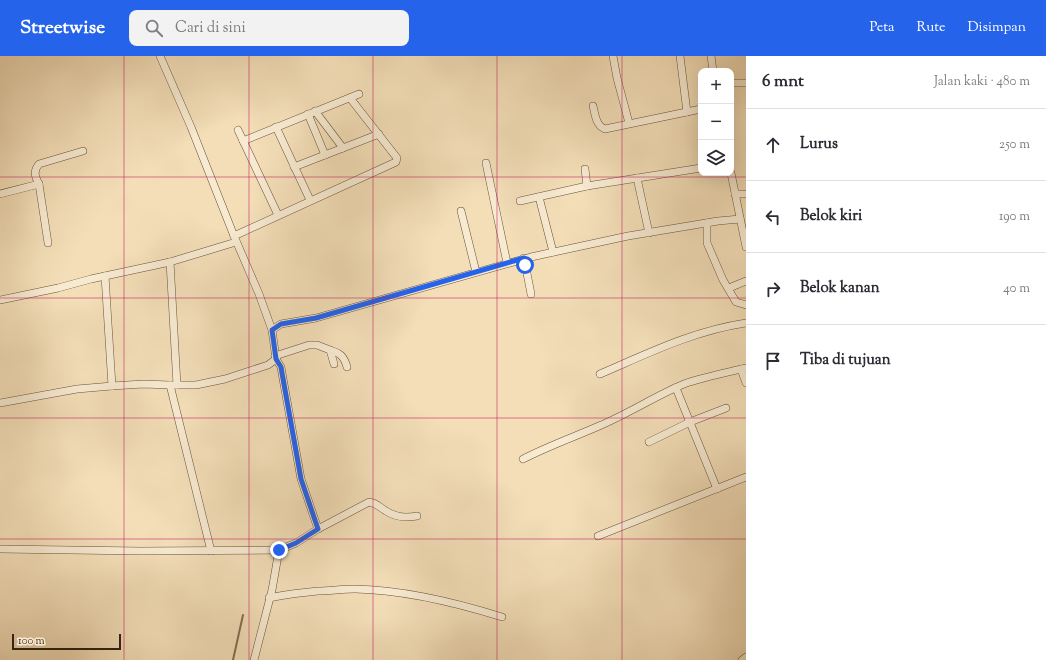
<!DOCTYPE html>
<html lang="id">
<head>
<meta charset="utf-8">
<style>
  :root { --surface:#fff; --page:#f2f2f3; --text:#2b2b33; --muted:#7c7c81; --line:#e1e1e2; --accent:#2563eb }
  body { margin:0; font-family:"Sorts Mill Goudy",serif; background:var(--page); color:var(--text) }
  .controls { position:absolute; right:12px; top:12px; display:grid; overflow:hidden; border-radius:8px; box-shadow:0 4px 16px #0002 }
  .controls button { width:36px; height:36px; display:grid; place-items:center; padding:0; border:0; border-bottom:1px solid var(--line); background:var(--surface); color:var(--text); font:20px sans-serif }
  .scale { position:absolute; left:12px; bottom:10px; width:109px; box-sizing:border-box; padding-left:4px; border:2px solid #3b240f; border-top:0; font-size:11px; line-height:14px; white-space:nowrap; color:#3b240f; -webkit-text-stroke:3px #f7ead1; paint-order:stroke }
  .stop { position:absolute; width:12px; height:12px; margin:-9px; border:3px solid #2563eb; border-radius:50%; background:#fff }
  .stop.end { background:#2563eb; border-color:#fff; box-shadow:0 1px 4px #0008 }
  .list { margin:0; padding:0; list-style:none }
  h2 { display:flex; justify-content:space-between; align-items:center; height:52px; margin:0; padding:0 16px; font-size:17px }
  h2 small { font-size:13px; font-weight:400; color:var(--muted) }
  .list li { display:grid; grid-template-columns:26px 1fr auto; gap:12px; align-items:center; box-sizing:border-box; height:72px; padding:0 16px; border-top:1px solid var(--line) }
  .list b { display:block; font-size:15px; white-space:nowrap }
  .list em { font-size:13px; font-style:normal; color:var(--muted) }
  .icon { flex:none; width:22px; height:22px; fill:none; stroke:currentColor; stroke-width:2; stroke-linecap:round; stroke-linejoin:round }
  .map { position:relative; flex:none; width:746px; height:604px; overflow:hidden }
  header { display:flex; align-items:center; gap:24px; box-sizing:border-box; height:56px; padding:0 20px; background:var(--accent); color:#fff }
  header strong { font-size:19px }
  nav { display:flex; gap:22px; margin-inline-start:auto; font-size:14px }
  .search { width:280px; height:36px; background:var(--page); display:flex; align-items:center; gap:10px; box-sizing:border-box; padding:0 14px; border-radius:8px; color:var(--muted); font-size:15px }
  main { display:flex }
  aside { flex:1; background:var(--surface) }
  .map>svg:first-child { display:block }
</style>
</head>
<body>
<header>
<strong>Streetwise</strong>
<div class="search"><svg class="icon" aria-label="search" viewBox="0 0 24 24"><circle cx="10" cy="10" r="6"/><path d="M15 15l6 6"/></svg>Cari di sini</div>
<nav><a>Peta</a><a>Rute</a><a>Disimpan</a></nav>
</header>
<main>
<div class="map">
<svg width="746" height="604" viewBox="0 0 746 604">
  <rect width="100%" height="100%" fill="#f3deb8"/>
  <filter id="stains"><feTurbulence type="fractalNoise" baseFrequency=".005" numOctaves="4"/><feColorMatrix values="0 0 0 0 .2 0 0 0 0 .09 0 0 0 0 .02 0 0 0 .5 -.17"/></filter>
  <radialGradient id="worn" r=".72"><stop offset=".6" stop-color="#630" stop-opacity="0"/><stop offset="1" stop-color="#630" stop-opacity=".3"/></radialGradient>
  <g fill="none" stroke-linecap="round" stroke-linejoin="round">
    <polyline stroke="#846e52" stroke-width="2" points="233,604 243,559"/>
    <g stroke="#695239" stroke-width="8">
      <g id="street">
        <polyline points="160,0 191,71 234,180"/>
        <polyline points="613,0 617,22 629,67"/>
        <polyline points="680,0 687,56"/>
        <polyline points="711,0 713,15"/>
        <polyline points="731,27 746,27"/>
        <path d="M593,50C595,58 596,70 605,73L701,53"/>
        <polyline points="315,55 343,92"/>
        <polyline points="308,58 325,99"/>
        <polyline points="276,71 310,144"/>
        <polyline points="238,74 278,159"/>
        <polyline points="243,85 359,38"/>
        <polyline points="486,107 507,207"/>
        <polyline points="294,111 379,78"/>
        <polyline points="585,113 587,130 701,112"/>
        <polyline points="731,117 746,191"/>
        <polyline points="637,122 649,177"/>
        <polyline points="39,128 48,187"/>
        <path d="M0,138L39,128C35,121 33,115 39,108L83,95"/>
        <polyline points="735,138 746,138"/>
        <polyline points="539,141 553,196"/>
        <polyline points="520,145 587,130"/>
        <polyline points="461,155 476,216"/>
        <polyline points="707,167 707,187 723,224 736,246 746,249"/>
        <polyline points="524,202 531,238"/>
        <polyline points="170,206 177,329"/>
        <polyline points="105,220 112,330"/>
        <polyline points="729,232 746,225"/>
        <polyline points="0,244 58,232 91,223 170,206 236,186"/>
        <polyline points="272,274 259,238 234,180 396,106 397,102 350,42"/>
        <path d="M330,294C340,297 344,300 347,311"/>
        <polyline points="275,300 309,289 317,289 330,294 334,308"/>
        <polyline points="276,303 281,311 282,317 301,423 318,473"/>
        <polyline points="741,313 746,327"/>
        <path d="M600,318C649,297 693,275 746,267"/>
        <polyline points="170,329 211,495"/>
        <polyline points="676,332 717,433"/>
        <polyline points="0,347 77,333 112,330 143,328 170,329 196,329 225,323 268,309 276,303 272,274 281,268 316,262 531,201 628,180 718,165 740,163"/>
        <polyline points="649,386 690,366 726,352"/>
        <path d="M523,403C548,390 574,381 599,370C628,358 655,340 684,328C704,321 725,317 746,312"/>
        <polyline points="598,480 746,421"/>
        <path d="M0,493L141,495L279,494L296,487L318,473L369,446C377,447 379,451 386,455C395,461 407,462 417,460"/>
        <path d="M269,542C286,538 301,537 318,535C330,535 342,533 355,533C405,534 454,546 502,561"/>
        <polyline points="254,604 272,534 279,494"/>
        <polyline points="742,604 746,601"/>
      </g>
    </g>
    <use href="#street" stroke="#f7ead1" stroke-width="7"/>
  </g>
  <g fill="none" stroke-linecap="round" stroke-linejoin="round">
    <polyline stroke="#2563eb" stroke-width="5" points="279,494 296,487 318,473 301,423 282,317 281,311 276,303 272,274 281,268 316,262 524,202 525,209"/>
  </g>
  <path fill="none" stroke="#c2185b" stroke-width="1" stroke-opacity="0.55" d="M124,0V604M249,0V604M373,0V604M497,0V604M622,0V604M0,121H746M0,242H746M0,362H746M0,483H746"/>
  <rect width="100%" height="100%" filter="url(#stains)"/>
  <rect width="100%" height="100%" fill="url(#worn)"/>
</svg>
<div class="controls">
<button>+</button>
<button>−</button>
<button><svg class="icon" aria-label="layers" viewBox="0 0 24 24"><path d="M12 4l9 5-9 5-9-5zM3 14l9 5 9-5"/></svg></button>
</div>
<div class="scale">100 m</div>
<div class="stop" style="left:525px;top:209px"></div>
<div class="stop end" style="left:279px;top:494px"></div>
</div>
<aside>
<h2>6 mnt<small>Jalan kaki · 480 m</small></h2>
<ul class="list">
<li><svg class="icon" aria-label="ahead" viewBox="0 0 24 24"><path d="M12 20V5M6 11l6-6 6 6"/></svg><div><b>Lurus</b></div><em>250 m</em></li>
<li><svg class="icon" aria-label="left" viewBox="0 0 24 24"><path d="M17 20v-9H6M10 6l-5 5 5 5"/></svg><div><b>Belok kiri</b></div><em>190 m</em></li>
<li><svg class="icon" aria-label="right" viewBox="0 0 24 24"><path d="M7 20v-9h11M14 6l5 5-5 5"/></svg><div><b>Belok kanan</b></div><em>40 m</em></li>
<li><svg class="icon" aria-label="arrive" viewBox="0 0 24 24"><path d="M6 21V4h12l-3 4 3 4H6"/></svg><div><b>Tiba di tujuan</b></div></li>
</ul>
</aside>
</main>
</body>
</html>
